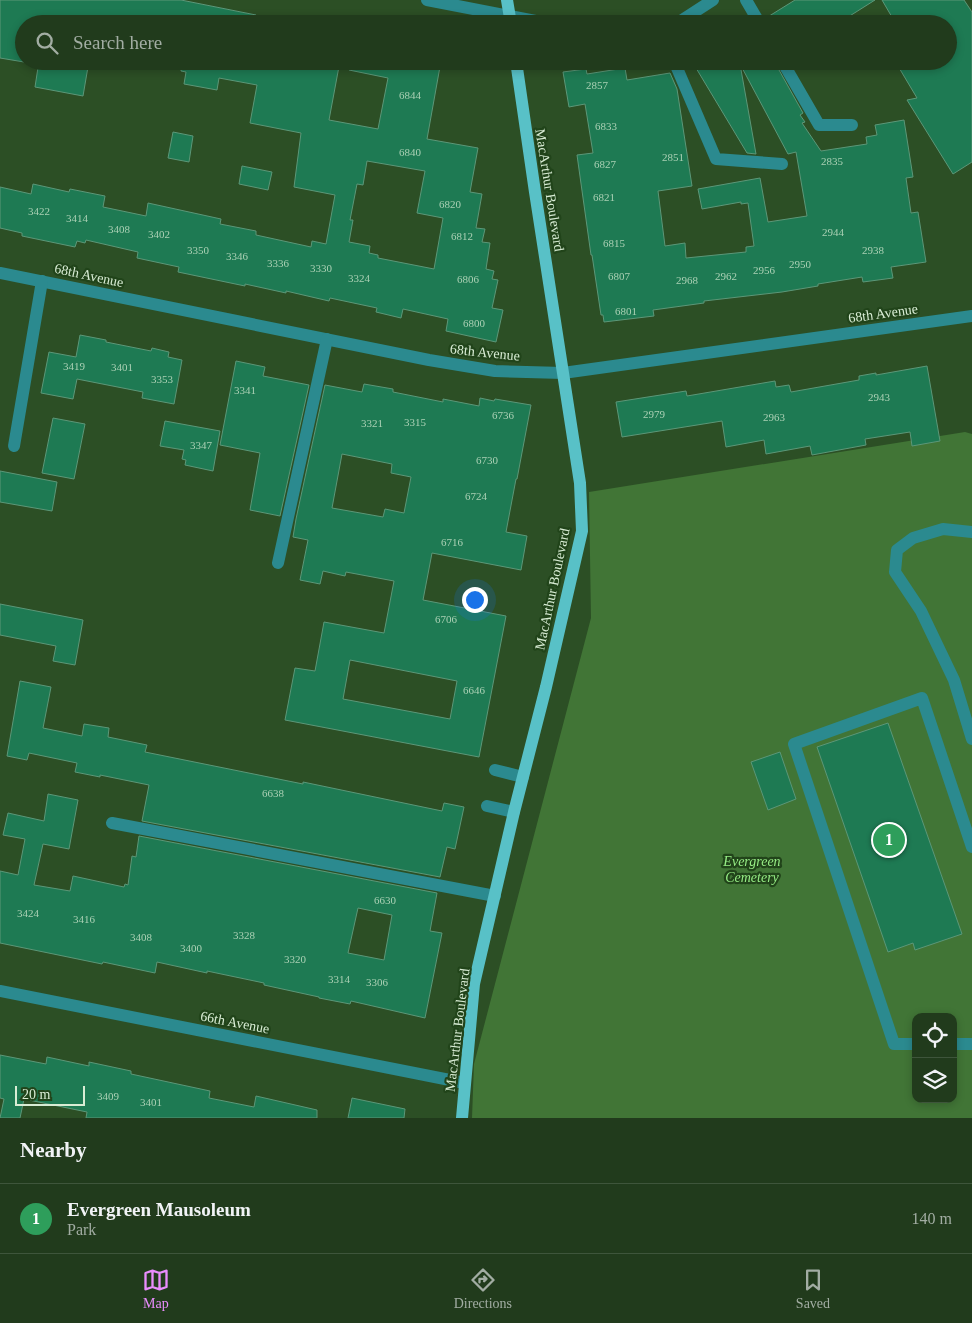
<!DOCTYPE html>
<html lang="en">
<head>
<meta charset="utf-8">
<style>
  :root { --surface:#213b1c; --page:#2d4629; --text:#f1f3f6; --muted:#a2ada3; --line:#3e553b; --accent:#e98dfd }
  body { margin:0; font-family:"Times New Roman",serif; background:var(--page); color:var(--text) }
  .controls { position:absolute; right:15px; bottom:15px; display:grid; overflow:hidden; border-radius:10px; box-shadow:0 2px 8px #0003 }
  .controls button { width:45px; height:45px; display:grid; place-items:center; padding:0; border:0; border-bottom:1px solid var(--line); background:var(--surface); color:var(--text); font:25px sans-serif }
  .scale { position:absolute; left:15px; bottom:12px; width:70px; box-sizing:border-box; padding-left:5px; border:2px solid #d8ecd4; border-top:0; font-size:14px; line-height:18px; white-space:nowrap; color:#d8ecd4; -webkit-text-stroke:4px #21441a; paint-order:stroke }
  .you { position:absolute; left:474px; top:599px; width:18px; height:18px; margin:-12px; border:4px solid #fff; border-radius:50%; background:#1a73e8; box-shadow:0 0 0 8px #1a73e833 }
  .badge { display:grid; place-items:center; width:32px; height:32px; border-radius:50%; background:var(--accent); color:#fff; font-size:16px; font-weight:700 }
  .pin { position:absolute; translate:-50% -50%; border:2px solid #fff; box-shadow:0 1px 5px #0006 }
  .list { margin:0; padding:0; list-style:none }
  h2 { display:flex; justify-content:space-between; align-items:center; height:65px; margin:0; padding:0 20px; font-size:21px }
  h2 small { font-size:16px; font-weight:400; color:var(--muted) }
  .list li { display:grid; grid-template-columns:32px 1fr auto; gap:15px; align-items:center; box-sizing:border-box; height:70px; padding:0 20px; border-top:1px solid var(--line) }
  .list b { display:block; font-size:19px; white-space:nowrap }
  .list p { margin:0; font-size:16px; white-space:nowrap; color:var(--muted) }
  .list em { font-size:16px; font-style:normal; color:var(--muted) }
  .icon { flex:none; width:28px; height:28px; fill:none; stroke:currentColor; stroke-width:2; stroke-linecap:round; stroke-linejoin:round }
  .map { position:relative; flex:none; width:972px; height:1118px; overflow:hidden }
  .search { position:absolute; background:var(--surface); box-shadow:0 2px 8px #0003; left:15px; right:15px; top:15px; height:55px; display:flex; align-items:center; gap:12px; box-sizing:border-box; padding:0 18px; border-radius:28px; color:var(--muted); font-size:19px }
  .sheet { height:135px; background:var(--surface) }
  nav { display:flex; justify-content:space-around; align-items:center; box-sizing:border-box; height:70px; border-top:1px solid var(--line); background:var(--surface); font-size:14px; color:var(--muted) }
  nav a { display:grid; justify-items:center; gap:2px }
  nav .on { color:var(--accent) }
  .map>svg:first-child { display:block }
</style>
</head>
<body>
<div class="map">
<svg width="972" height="1118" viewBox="0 0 972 1118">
  <rect width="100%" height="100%" fill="#2c4f25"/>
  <path fill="#417536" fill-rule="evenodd" d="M965,432L972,434V1118H472L474,1064L591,618L589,492ZM916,1017H953V1099H916Z"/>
  <g fill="#1e7a53" stroke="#5c9778" fill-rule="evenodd">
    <polygon points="0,0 181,0 256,15 256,24 133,24 105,18 104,24 24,24 24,62 0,58"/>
    <polygon points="795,0 875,0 837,24 768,24 766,18"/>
    <polygon points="882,0 964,0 972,12 972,162 953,174 907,100 917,98 895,61 948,61 948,24 896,24"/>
    <polygon points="39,61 89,61 83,96 35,87"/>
    <path d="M182,61H340L329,120L378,129L388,78L349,70L350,61H441L427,139L478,148L470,192L482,194L476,228L485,229L482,242L490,243L486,269L494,271L492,279L498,280L492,308L503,310L496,342L446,331L448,319L403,309L401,318L376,312L377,308L330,298L329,301L286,291V293L245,284V286L178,272L179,267L137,258L138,252L86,240L85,243L77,241L75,247L22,236V233L0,228V187L31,194L33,184L69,192L70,189L105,196L103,207L146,216L148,203L221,219L220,224L256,231V235L311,247L312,241L326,244L335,195L294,187L301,133L250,123L257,85L219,78L217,90L184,84L186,72L181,71ZM367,161L425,171L417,213L443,218L434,269L378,258V255L369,253L370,246L349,242L353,220H350L357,184L363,185Z"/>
    <polygon points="698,61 774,61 803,113 800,115 805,122 802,123 821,151 867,144 866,137 877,135 875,125 904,120 913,177 906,178 911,213 918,212 926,262 891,267 893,278 863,282 862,277 818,284 818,286 782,292 704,301 704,303 653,310 654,316 604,322 603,315 601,315 592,255 591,255 577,155 593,153 585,104 569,107 563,72 586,69 587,74 625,68 627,80 670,73 677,89 692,186 658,191 665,246 685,243 686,258 746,252 746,247 754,246 748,203 741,204 741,202 702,209 698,189 760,178 768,222 807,216 796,152 788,154 740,64 756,154 747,153 696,68 702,68"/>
    <polygon points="173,132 193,136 189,162 168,158"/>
    <polygon points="242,166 272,172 268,190 239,184"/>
    <polygon points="80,335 106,340 106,342 151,351 152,348 169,352 168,357 182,360 174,404 142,398 143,392 77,379 73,399 41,393 49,352 76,357"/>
    <polygon points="236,361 265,367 263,376 309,385 280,516 250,510 260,453 220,445"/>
    <polygon points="927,366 940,441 912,446 910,432 865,439 866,445 812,455 810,446 766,454 764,440 726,447 722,421 622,437 616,402 686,391 687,396 775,381 776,387 789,385 791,392 859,380 859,376 876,373 876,375"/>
    <path d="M364,384L393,389V392L443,402V399L479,406L480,398L494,401L495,399L531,405L517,479H516L506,532L527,536L521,570L432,553L423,600L506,616L479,757L285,720L295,668L315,671L324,622L384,633L394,581L346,572L345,576L323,571L320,584L300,580L308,540L293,537L296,519L325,385L362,392ZM342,454L392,464L391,473L411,477L404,513L385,509L383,517L332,508ZM350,660L457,681L450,719L343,699Z"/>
    <polygon points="53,418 85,424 74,479 42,473"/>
    <polygon points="165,421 220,431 213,471 185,465 186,460 182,459 184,450 160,446"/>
    <polygon points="0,471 57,482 52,511 0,502"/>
    <polygon points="0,604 83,620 75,665 53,661 56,646 0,635"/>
    <polygon points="20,681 51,687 43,728 82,736 84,724 109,728 108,737 147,745 145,752 303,784 303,782 442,811 444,803 464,807 455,849 447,847 440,877 142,821 149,785 100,775 100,777 75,772 77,763 29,753 27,760 7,756"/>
    <polygon points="888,723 962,934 915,950 913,943 888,952 817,747"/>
    <polygon points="780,752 796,799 768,810 751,762"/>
    <path d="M48,794L78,800L69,849L43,844L34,885L70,891L73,876L124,887L125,884L128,885L132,856L136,857L139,836L437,893L430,931L442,933L425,1018L351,1001L350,1004L319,998V997L264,985V983L207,971V973L157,962L155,973L103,962L102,964L0,943V871L18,875L25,839L3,835L8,813L44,821ZM358,908L392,915L384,960L348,953Z"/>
    <polygon points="0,1055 46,1064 47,1057 89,1066 89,1062 131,1071 131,1074 210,1091 209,1098 254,1107 256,1096 317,1110 317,1118 86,1118 87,1112 24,1099 20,1118 0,1118 4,1099 0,1098"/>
    <polygon points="352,1098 405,1109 404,1118 348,1118"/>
  </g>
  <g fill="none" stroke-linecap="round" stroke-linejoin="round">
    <g stroke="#2b8a8f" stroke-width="12">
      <polyline points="427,0 551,24"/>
      <polyline points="746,0 760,24"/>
      <polyline points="676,24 713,0"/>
      <polyline points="674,61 716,159 782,164"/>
      <polyline points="782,61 819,125 852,125"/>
      <polyline points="0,273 429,360 495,371 563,373 972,316"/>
      <polyline points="14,446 42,281"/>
      <polyline points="972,532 943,529 913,538 897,550 895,572 921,611 954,680 972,739"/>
      <polyline points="278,563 327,339"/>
      <polyline points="495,770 523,777"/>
      <polyline points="487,806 514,812"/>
      <polyline points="112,823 495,896"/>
      <polyline points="0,991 465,1083"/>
      <polyline points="916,1044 894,1044 794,744 922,698 972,847"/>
      <polyline points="953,1044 972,1044"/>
    </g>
    <g stroke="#58c1c7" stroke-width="12">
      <polyline points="507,0 511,24"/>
      <polyline points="462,1118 474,984 514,812 546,687 582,531 580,483 535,192 516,61"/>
    </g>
  </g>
  <g text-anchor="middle" stroke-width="4.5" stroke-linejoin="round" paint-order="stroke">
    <g font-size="11" fill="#aad0b4">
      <text x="597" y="89">2857</text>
      <text x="410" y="99">6844</text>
      <text x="606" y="130">6833</text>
      <text x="410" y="156">6840</text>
      <text x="673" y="161">2851</text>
      <text x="832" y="165">2835</text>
      <text x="605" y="168">6827</text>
      <text x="604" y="201">6821</text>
      <text x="450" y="208">6820</text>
      <text x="39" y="215">3422</text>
      <text x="77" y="222">3414</text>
      <text x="119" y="233">3408</text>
      <text x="833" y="236">2944</text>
      <text x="159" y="238">3402</text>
      <text x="462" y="240">6812</text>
      <text x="614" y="247">6815</text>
      <text x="198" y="254">3350</text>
      <text x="873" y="254">2938</text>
      <text x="237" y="260">3346</text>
      <text x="278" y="267">3336</text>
      <text x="800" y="268">2950</text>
      <text x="321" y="272">3330</text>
      <text x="764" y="274">2956</text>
      <text x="619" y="280">6807</text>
      <text x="726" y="280">2962</text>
      <text x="359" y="282">3324</text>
      <text x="468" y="283">6806</text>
      <text x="687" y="284">2968</text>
      <text x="626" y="315">6801</text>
      <text x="474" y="327">6800</text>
      <text x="74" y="370">3419</text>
      <text x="122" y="371">3401</text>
      <text x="162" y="383">3353</text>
      <text x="245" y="394">3341</text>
      <text x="879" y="401">2943</text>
      <text x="654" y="418">2979</text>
      <text x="503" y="419">6736</text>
      <text x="774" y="421">2963</text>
      <text x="415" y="426">3315</text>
      <text x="372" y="427">3321</text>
      <text x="201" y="449">3347</text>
      <text x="487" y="464">6730</text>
      <text x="476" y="500">6724</text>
      <text x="452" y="546">6716</text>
      <text x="446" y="623">6706</text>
      <text x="474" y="694">6646</text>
      <text x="273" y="797">6638</text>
      <text x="385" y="904">6630</text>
      <text x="28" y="917">3424</text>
      <text x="84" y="923">3416</text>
      <text x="244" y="939">3328</text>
      <text x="141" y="941">3408</text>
      <text x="191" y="952">3400</text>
      <text x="295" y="963">3320</text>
      <text x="339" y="983">3314</text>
      <text x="377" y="986">3306</text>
      <text x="108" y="1100">3409</text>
      <text x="151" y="1106">3401</text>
    </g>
    <g font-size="14" fill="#d8ecd4" stroke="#21441a">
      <text transform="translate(550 190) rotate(81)" y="5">MacArthur Boulevard</text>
      <text transform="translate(89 275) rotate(12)" y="5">68th Avenue</text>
      <text transform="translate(883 313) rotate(-8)" y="5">68th Avenue</text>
      <text transform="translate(485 352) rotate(6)" y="5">68th Avenue</text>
      <text transform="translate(552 589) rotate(-78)" y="5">MacArthur Boulevard</text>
      <text transform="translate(235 1022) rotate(11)" y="5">66th Avenue</text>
      <text transform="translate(457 1030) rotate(-83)" y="5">MacArthur Boulevard</text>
    </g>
    <g font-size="14" font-style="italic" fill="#96ec85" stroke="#21441a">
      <text x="752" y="866">Evergreen<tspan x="752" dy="16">Cemetery</tspan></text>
    </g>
  </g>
</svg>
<div class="controls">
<button><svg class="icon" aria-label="locate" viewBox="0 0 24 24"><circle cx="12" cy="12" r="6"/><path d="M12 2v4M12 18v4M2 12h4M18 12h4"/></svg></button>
<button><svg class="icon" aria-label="layers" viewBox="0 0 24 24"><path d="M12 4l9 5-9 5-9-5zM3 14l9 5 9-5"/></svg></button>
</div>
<div class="scale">20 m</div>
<div class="you"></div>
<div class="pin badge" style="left:889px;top:840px;background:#2e9e5b">1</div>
<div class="search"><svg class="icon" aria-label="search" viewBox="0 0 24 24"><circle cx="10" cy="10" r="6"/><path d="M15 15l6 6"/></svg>Search here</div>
</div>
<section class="sheet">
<h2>Nearby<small></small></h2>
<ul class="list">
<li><span class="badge" style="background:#2e9e5b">1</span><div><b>Evergreen Mausoleum</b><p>Park</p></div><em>140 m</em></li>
</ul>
</section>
<nav>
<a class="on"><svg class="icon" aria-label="map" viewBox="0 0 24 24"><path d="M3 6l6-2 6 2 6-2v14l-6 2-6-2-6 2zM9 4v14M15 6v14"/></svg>Map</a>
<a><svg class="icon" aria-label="directions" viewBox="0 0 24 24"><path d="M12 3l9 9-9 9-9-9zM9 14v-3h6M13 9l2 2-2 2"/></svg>Directions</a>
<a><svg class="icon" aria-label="saved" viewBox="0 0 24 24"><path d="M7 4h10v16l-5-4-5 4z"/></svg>Saved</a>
</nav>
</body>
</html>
